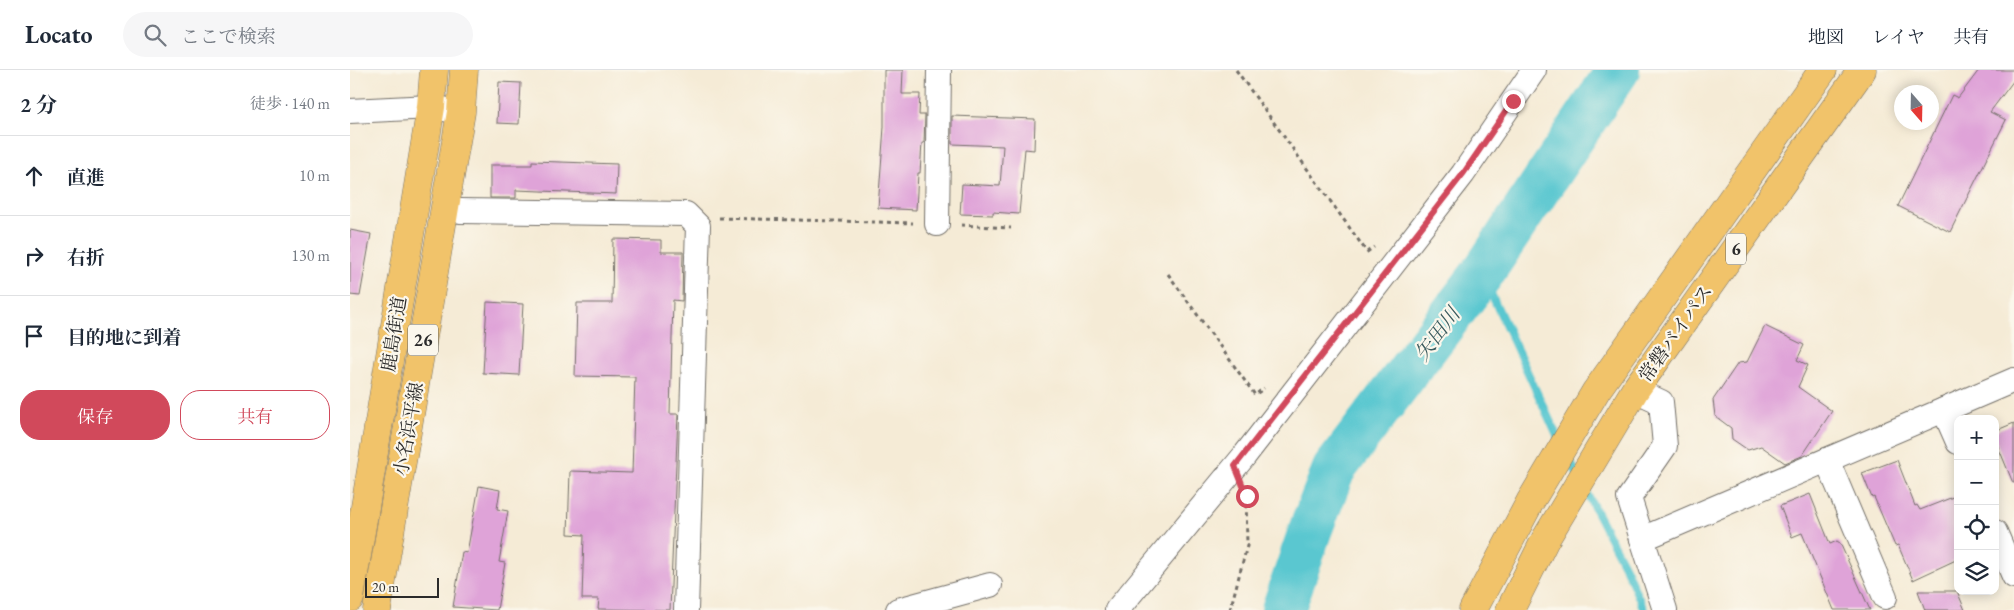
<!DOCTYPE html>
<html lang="ja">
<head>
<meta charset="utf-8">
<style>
  :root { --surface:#fff; --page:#f6f6f7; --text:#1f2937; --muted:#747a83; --line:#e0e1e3; --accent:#d1495b }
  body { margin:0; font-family:"EB Garamond","Noto Serif JP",serif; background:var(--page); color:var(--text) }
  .controls { position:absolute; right:15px; bottom:15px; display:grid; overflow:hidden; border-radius:10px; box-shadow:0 2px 12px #0003 }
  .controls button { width:45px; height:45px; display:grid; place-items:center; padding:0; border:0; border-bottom:1px solid var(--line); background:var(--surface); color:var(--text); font:25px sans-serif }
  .compass { position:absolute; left:1544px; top:15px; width:45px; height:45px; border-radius:50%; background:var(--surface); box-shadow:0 2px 12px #0003; rotate:160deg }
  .scale { position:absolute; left:15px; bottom:12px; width:74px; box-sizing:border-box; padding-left:5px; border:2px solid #2b2b2b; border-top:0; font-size:14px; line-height:18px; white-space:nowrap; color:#2b2b2b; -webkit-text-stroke:4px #fbf7ec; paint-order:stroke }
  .stop { position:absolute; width:15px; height:15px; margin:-11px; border:4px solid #d1495b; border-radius:50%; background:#fff }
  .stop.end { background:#d1495b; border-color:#fff; box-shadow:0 1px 5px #0008 }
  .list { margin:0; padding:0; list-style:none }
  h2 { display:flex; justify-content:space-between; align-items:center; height:65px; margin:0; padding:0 20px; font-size:21px }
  h2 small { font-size:16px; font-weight:400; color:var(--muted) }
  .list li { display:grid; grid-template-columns:32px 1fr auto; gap:15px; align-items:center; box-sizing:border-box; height:80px; padding:0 20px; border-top:1px solid var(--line) }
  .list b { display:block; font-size:19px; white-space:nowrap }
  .list em { font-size:16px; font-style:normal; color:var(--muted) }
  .actions { display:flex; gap:10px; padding:15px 20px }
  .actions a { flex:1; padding:11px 0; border:1px solid var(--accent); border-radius:20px; text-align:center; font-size:18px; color:var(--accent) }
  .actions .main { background:var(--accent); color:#fff }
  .icon { flex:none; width:28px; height:28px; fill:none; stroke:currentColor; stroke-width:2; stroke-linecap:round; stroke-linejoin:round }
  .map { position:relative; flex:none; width:1664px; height:540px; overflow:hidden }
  header { display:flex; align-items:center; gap:30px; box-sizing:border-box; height:70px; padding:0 25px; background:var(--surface); border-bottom:1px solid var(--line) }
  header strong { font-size:24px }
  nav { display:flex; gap:28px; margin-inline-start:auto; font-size:18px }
  .search { width:350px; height:45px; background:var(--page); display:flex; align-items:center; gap:12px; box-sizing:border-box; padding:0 18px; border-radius:28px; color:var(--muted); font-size:19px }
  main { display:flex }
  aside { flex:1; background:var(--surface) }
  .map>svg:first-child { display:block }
</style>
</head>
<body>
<header>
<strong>Locato</strong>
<div class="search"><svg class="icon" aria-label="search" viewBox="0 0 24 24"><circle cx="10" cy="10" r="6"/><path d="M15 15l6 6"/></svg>ここで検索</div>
<nav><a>地図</a><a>レイヤ</a><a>共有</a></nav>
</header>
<main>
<aside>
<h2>2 分<small>徒歩 · 140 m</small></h2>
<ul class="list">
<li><svg class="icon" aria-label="ahead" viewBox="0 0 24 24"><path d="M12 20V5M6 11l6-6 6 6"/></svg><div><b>直進</b></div><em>10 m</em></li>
<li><svg class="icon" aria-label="right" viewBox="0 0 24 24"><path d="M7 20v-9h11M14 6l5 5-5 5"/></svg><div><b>右折</b></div><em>130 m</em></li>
<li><svg class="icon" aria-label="arrive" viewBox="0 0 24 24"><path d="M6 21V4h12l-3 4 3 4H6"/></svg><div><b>目的地に到着</b></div></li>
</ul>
<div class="actions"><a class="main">保存</a><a>共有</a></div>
</aside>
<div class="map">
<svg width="1664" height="540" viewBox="0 0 1664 540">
  <rect width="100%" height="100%" fill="#fbf7ec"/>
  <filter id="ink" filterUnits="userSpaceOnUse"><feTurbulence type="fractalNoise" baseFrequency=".02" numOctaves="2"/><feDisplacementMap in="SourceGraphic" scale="10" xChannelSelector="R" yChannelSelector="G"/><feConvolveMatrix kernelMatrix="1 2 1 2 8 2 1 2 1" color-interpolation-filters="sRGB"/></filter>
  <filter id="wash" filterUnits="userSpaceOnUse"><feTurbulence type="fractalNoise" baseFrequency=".0096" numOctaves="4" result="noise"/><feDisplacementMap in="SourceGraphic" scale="20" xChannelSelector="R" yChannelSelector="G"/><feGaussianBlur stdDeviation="1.12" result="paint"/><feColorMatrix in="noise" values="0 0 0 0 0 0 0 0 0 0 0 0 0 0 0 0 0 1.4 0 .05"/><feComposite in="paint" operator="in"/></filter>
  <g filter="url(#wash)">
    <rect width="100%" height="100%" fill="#f5ebd6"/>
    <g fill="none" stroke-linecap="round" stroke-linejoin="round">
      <g stroke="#5ac7d0" stroke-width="8">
        <polyline points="1132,204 1209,370"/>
        <polyline points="1216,383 1228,406"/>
        <polyline points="1233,416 1276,499 1294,540"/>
      </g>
      <polyline stroke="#5ac7d0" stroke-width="44" points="933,540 961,458 984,399 1132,204 1268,0"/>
    </g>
    <g id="blocks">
      <g fill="#dfa3d8">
        <polygon points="534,0 553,0 552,24 570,24 569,45 575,45 574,73 572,73 570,103 568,103 566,140 528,138 534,57"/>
        <polygon points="1629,0 1664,0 1664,10 1640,42 1656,50 1600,162 1548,136 1602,25 1608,28"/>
        <polygon points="149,12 171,13 169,54 147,53"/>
        <polygon points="602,46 685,49 684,80 675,79 669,144 643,142 643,145 610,144 612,114 650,116 653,76 602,74"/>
        <polygon points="182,91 267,94 266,124 166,120 166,128 140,128 140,95 182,95"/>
        <polygon points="0,160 21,164 10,226 0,225"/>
        <polygon points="263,169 311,170 311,182 333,182 332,231 323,230 320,344 328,344 320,540 248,539 249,529 232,529 234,465 218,464 220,401 282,403 285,307 225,306 227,233 262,233"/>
        <polygon points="137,232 173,234 169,305 133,303"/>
        <polygon points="1415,256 1454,275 1447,290 1458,295 1448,317 1482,341 1452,386 1435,393 1411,376 1398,380 1382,369 1381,358 1365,346 1363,330 1388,293 1397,292"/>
        <polygon points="1664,353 1664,413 1663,413 1645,369 1645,361"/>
        <polygon points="1547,390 1565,436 1567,435 1570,440 1608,425 1608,489 1563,510 1548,475 1545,476 1524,427 1522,428 1512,403"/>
        <polygon points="129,416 150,420 147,439 158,441 149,492 155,493 147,540 103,537 112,482 117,483"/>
        <polygon points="1460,424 1480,474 1487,471 1490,473 1520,540 1484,540 1452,463 1442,467 1430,436"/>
        <polygon points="1568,521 1607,521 1615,540 1575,540"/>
      </g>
    </g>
  </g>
  <g filter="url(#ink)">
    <use href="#blocks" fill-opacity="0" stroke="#726e67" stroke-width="1"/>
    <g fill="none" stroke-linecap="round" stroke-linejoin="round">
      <g stroke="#726e67" stroke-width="26">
        <g id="minor">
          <polyline points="0,41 81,37 111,42"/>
          <polyline points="110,141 336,144 348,156 336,540"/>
          <polyline points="587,154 589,0"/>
          <polyline points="1285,320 1311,332 1315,376 1279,428 1315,540"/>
          <polyline points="1594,340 1608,372"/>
          <polyline points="1477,390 1535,527"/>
          <polyline points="1645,462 1664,506"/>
          <polyline points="1292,469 1664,310"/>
          <polyline points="548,540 640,515"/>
          <polyline points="767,540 895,385 1113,104 1184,0"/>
        </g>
      </g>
      <g stroke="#726e67" stroke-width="29">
        <g id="primary">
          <polyline points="0,528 81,37 84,0"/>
          <polyline points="27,540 111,42 114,0"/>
        </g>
      </g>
      <g stroke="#726e67" stroke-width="29">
        <g id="trunk">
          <polyline points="1123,540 1180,432 1246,321 1473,0"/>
          <polyline points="1160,540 1195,470 1285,320 1512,0"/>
        </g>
      </g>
      <g stroke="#726e67" stroke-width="3" stroke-dasharray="4 4" stroke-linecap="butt">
        <polyline points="886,0 1017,182 1024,177"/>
        <polyline points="369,148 563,153"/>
        <polyline points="611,155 661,158"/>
        <polyline points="818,204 905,325 914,318"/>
        <polyline points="880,540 897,476 896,423"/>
      </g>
      <use href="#minor" stroke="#fff" stroke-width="24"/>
      <use href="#primary" stroke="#f1c36a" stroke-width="28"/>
      <use href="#trunk" stroke="#f1c36a" stroke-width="28"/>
    </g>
  </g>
  <g fill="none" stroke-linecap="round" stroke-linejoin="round" filter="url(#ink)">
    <polyline stroke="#d1495b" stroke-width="6" points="897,426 885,396 1113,104 1163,31"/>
  </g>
  <g text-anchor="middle" stroke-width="4.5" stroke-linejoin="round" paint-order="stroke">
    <g fill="#fbf7ec" stroke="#696865" stroke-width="1">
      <rect x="1376" y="163.5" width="20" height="31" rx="4"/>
      <rect x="58" y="254.5" width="30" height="31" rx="4"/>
    </g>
    <g font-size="18" font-weight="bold" fill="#2b2b2b">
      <text x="1386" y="185">6</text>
      <text x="73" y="276">26</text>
    </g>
    <g font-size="19" fill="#2b2b2b" stroke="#fbf7ec">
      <text transform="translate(1325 263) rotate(-55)" y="7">常磐バイパス</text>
      <text transform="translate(43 264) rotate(-81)" y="7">鹿島街道</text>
      <text transform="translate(58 359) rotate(-80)" y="7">小名浜平線</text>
    </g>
    <g font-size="20" font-style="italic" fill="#395a5d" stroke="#fbf7ec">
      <text transform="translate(1087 264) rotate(-53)" y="7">矢田川</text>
    </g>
  </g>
</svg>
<div class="controls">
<button>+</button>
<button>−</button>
<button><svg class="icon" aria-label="locate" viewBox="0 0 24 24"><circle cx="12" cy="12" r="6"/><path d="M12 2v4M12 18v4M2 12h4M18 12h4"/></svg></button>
<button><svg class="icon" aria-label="layers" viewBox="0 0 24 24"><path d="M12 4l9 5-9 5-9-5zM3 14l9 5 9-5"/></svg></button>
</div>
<svg class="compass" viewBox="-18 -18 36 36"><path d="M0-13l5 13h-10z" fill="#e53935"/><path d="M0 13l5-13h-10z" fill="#747a83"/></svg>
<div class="scale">20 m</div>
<div class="stop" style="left:897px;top:426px"></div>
<div class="stop end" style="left:1163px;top:31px"></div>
</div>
</main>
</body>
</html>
